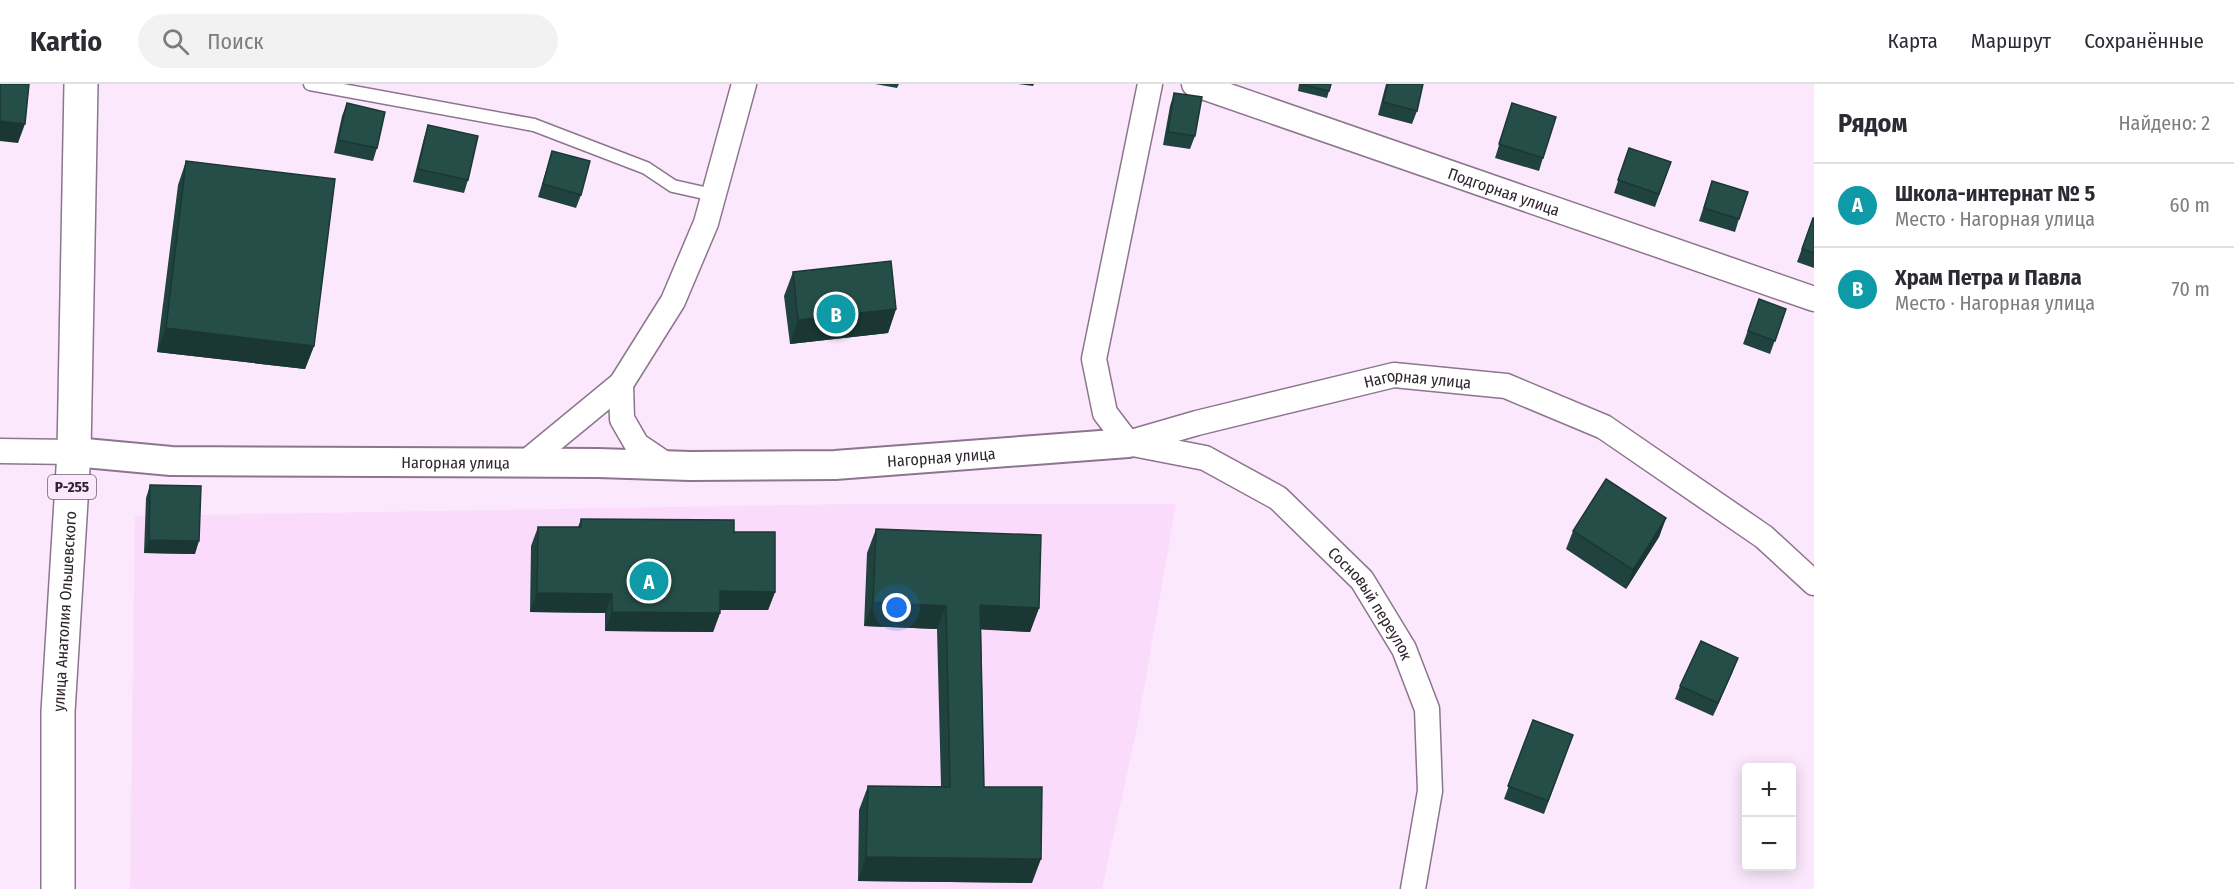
<!DOCTYPE html>
<html lang="ru">
<head>
<meta charset="utf-8">
<style>
  :root { --surface:#fff; --page:#f2f2f3; --text:#2b2b33; --muted:#7c7c81; --line:#e1e1e2; --accent:#b45309 }
  body { margin:0; font-family:"Fira Sans Condensed",sans-serif; background:var(--page); color:var(--text) }
  .controls { position:absolute; right:18px; bottom:18px; display:grid; overflow:hidden; border-radius:6px; box-shadow:0 3px 15px #0003 }
  .controls button { width:54px; height:54px; display:grid; place-items:center; padding:0; border:0; border-bottom:2px solid var(--line); background:var(--surface); color:var(--text); font:30px sans-serif }
  .you { position:absolute; left:897px; top:524px; width:21px; height:21px; margin:-15px; border:4px solid #fff; border-radius:50%; background:#1a73e8; box-shadow:0 0 0 9px #1a73e833 }
  .badge { display:grid; place-items:center; width:39px; height:39px; border-radius:50%; background:var(--accent); color:#fff; font-size:20px; font-weight:700 }
  .pin { position:absolute; translate:-50% -50%; border:3px solid #fff; box-shadow:0 2px 6px #0006 }
  .list { margin:0; padding:0; list-style:none }
  h2 { display:flex; justify-content:space-between; align-items:center; height:78px; margin:0; padding:0 24px; font-size:26px }
  h2 small { font-size:20px; font-weight:400; color:var(--muted) }
  .list li { display:grid; grid-template-columns:39px 1fr auto; gap:18px; align-items:center; box-sizing:border-box; height:84px; padding:0 24px; border-top:2px solid var(--line) }
  .list b { display:block; font-size:22px; white-space:nowrap }
  .list p { margin:0; font-size:20px; white-space:nowrap; color:var(--muted) }
  .list em { font-size:20px; font-style:normal; color:var(--muted) }
  .icon { flex:none; width:33px; height:33px; fill:none; stroke:currentColor; stroke-width:2; stroke-linecap:round; stroke-linejoin:round }
  .map { position:relative; flex:none; width:1814px; height:805px; overflow:hidden }
  header { display:flex; align-items:center; gap:36px; box-sizing:border-box; height:84px; padding:0 30px; background:var(--surface); border-bottom:2px solid var(--line) }
  header strong { font-size:28px }
  nav { display:flex; gap:33px; margin-inline-start:auto; font-size:21px }
  .search { width:420px; height:54px; background:var(--page); display:flex; align-items:center; gap:15px; box-sizing:border-box; padding:0 21px; border-radius:33px; color:var(--muted); font-size:22px }
  main { display:flex }
  aside { flex:1; background:var(--surface) }
  .map>svg:first-child { display:block }
</style>
</head>
<body>
<header>
<strong>Kartio</strong>
<div class="search"><svg class="icon" aria-label="search" viewBox="0 0 24 24"><circle cx="10" cy="10" r="6"/><path d="M15 15l6 6"/></svg>Поиск</div>
<nav><a>Карта</a><a>Маршрут</a><a>Сохранённые</a></nav>
</header>
<main>
<div class="map">
<svg width="1814" height="805" viewBox="0 0 1814 805">
  <rect width="100%" height="100%" fill="#fce8fd"/>
  <polygon fill="#fadbfb" points="848,420 1176,420 1138,639 1102,805 130,805 135,432"/>
  <g fill="none" stroke-linecap="round" stroke-linejoin="round">
    <g stroke="#8c758d" stroke-width="15">
      <polyline id="service" points="310,0 534,41 646,84 673,102 713,111"/>
    </g>
    <g stroke="#8c758d" stroke-width="27">
      <g id="minor">
        <path id="s1" d="M1194,0L1814,215"/>
        <polyline points="621,300 622,335 637,361 668,382"/>
        <path id="s2" d="M1128,359L1197,339L1394,291L1506,302L1604,343L1764,453L1814,499"/>
        <polyline points="1128,359 1105,329 1094,275 1150,0"/>
        <path id="s3" d="M1133,360L1205,374L1278,414L1362,496L1404,565L1427,625L1430,707L1413,805"/>
        <polyline points="0,367 74,368"/>
        <polyline points="525,379 621,300 673,217 706,139 744,0"/>
      </g>
    </g>
    <g stroke="#8c758d" stroke-width="32">
      <g id="tertiary">
        <path id="s4" d="M74,368L171,377L598,379L690,382L835,381L1128,359"/>
      </g>
    </g>
    <g stroke="#8c758d" stroke-width="36">
      <g id="trunk">
        <path id="s5" d="M58,805V628L74,368L81,0"/>
      </g>
    </g>
    <use href="#service" stroke="#fff" stroke-width="12"/>
    <use href="#minor" stroke="#fff" stroke-width="24"/>
    <use href="#tertiary" stroke="#fff" stroke-width="28"/>
    <use href="#trunk" stroke="#fff" stroke-width="33"/>
  </g>
  <g fill="#21433f">
    <polygon points="875,0 899,0 897,4"/>
    <polygon points="1299,0 1331,0 1327,14 1298,7"/>
    <polygon points="1386,0 1423,0 1417,27 1412,40 1378,31"/>
    <polygon points="1174,9 1195,52 1190,65 1163,61 1170,22"/>
    <polygon points="347,19 377,64 373,77 334,69 342,32"/>
    <polygon points="1512,19 1543,74 1539,87 1495,74"/>
    <polygon points="428,41 468,96 464,109 413,98 424,54"/>
    <polygon points="1629,64 1671,78 1655,123 1614,109"/>
    <polygon points="552,67 581,111 576,124 538,113 548,80"/>
    <polygon points="186,77 314,262 305,285 157,268 178,101"/>
    <polygon points="1712,97 1739,135 1735,148 1699,137"/>
    <polygon points="1813,134 1814,134 1814,184 1797,178"/>
    <polygon points="793,188 896,225 888,249 790,260 784,212"/>
    <polygon points="1759,215 1786,225 1770,270 1743,260"/>
    <polygon points="150,401 195,470 144,469 146,414"/>
    <polygon points="1666,434 1659,453 1626,505 1566,465 1573,447"/>
    <polygon points="581,435 734,448 775,508 768,526 720,526 720,529 713,548 605,547 605,529 530,528 531,462 538,443 578,443"/>
    <polygon points="876,445 1039,524 1030,548 981,545 984,703 1032,799 858,797 859,726 868,702 941,702 937,545 864,542 867,469"/>
    <polygon points="1733,587 1713,632 1675,615 1680,602"/>
    <polygon points="1533,636 1573,651 1544,730 1504,715"/>
  </g>
  <g fill="#1b3733">
    <polygon points="1018,0 1034,0 1033,2"/>
    <polygon points="0,37 25,40 18,59 0,57"/>
    <polygon points="896,225 888,249 790,260 798,236"/>
    <polygon points="166,244 314,262 305,285 157,268"/>
    <polygon points="1666,434 1659,453 1626,505 1633,486"/>
    <polygon points="149,456 199,457 195,470 144,469"/>
    <polygon points="720,507 775,508 768,526 713,526"/>
    <polygon points="537,509 612,510 605,529 530,528"/>
    <polygon points="873,518 946,522 937,545 864,542"/>
    <polygon points="980,521 1039,524 1030,548 972,545"/>
    <polygon points="612,528 720,529 713,548 605,547"/>
    <polygon points="1738,574 1733,587 1713,632 1718,619"/>
    <polygon points="866,773 1041,775 1032,799 858,797"/>
  </g>
  <g fill="#264e49" stroke="#1b3733" stroke-width="1.5">
    <polygon points="0,0 29,0 25,40 0,37"/>
    <polygon points="1300,0 1331,0 1329,7"/>
    <polygon points="1388,0 1423,0 1417,27 1383,18"/>
    <polygon points="1174,9 1202,13 1195,52 1168,48"/>
    <polygon points="347,19 385,28 377,64 338,56"/>
    <polygon points="1512,19 1556,33 1543,74 1499,60"/>
    <polygon points="428,41 478,52 468,96 418,85"/>
    <polygon points="1629,64 1671,78 1659,110 1618,96"/>
    <polygon points="552,67 590,77 581,111 543,100"/>
    <polygon points="186,77 335,95 314,262 166,244"/>
    <polygon points="1712,97 1748,108 1739,135 1704,124"/>
    <polygon points="1813,134 1814,134 1814,169 1802,165"/>
    <polygon points="891,177 896,225 798,236 793,188"/>
    <polygon points="1759,215 1786,225 1775,257 1748,247"/>
    <polygon points="1606,395 1666,434 1633,486 1573,447"/>
    <polygon points="150,401 201,402 199,457 149,456"/>
    <polygon points="581,435 734,436 734,448 775,448 775,508 720,507 720,529 612,528 612,510 537,509 538,443 581,443"/>
    <polygon points="876,445 1041,451 1039,524 980,521 984,703 1042,703 1041,775 866,773 868,702 950,703 946,522 873,518"/>
    <polygon points="1701,557 1738,574 1718,619 1680,602"/>
    <polygon points="1533,636 1573,651 1548,717 1508,702"/>
  </g>
  <g text-anchor="middle" stroke-width="6" stroke-linejoin="round" paint-order="stroke">
    <rect fill="#fce8fd" stroke="#6c606d" stroke-width="1.5" x="48" y="391" width="48" height="24" rx="4.5"/>
    <g font-size="15" font-weight="bold" fill="#2e252f">
      <text x="72" y="408">Р-255</text>
    </g>
    <g font-size="16" fill="#2e252f" stroke="#fce8fd">
      <text dy="6" stroke="none"><textPath href="#s1" startOffset="328">Подгорная улица</textPath></text>
      <text dy="6" stroke="none"><textPath href="#s2" startOffset="298">Нагорная улица</textPath></text>
      <text dy="6" stroke="none"><textPath href="#s4" startOffset="868">Нагорная улица</textPath></text>
      <text dy="6" stroke="none"><textPath href="#s4" startOffset="382">Нагорная улица</textPath></text>
      <text dy="6" stroke="none"><textPath href="#s3" startOffset="298">Сосновый переулок</textPath></text>
      <text dy="6" stroke="none"><textPath href="#s5" startOffset="278">улица Анатолия Ольшевского</textPath></text>
    </g>
  </g>
</svg>
<div class="controls">
<button>+</button>
<button>−</button>
</div>
<div class="you"></div>
<div class="pin badge" style="left:649px;top:497px;background:#0f9aa8">A</div>
<div class="pin badge" style="left:836px;top:230px;background:#0f9aa8">B</div>
</div>
<aside>
<h2>Рядом<small>Найдено: 2</small></h2>
<ul class="list">
<li><span class="badge" style="background:#0f9aa8">A</span><div><b>Школа-интернат № 5</b><p>Место · Нагорная улица</p></div><em>60 m</em></li>
<li><span class="badge" style="background:#0f9aa8">B</span><div><b>Храм Петра и Павла</b><p>Место · Нагорная улица</p></div><em>70 m</em></li>
</ul>
</aside>
</main>
</body>
</html>
